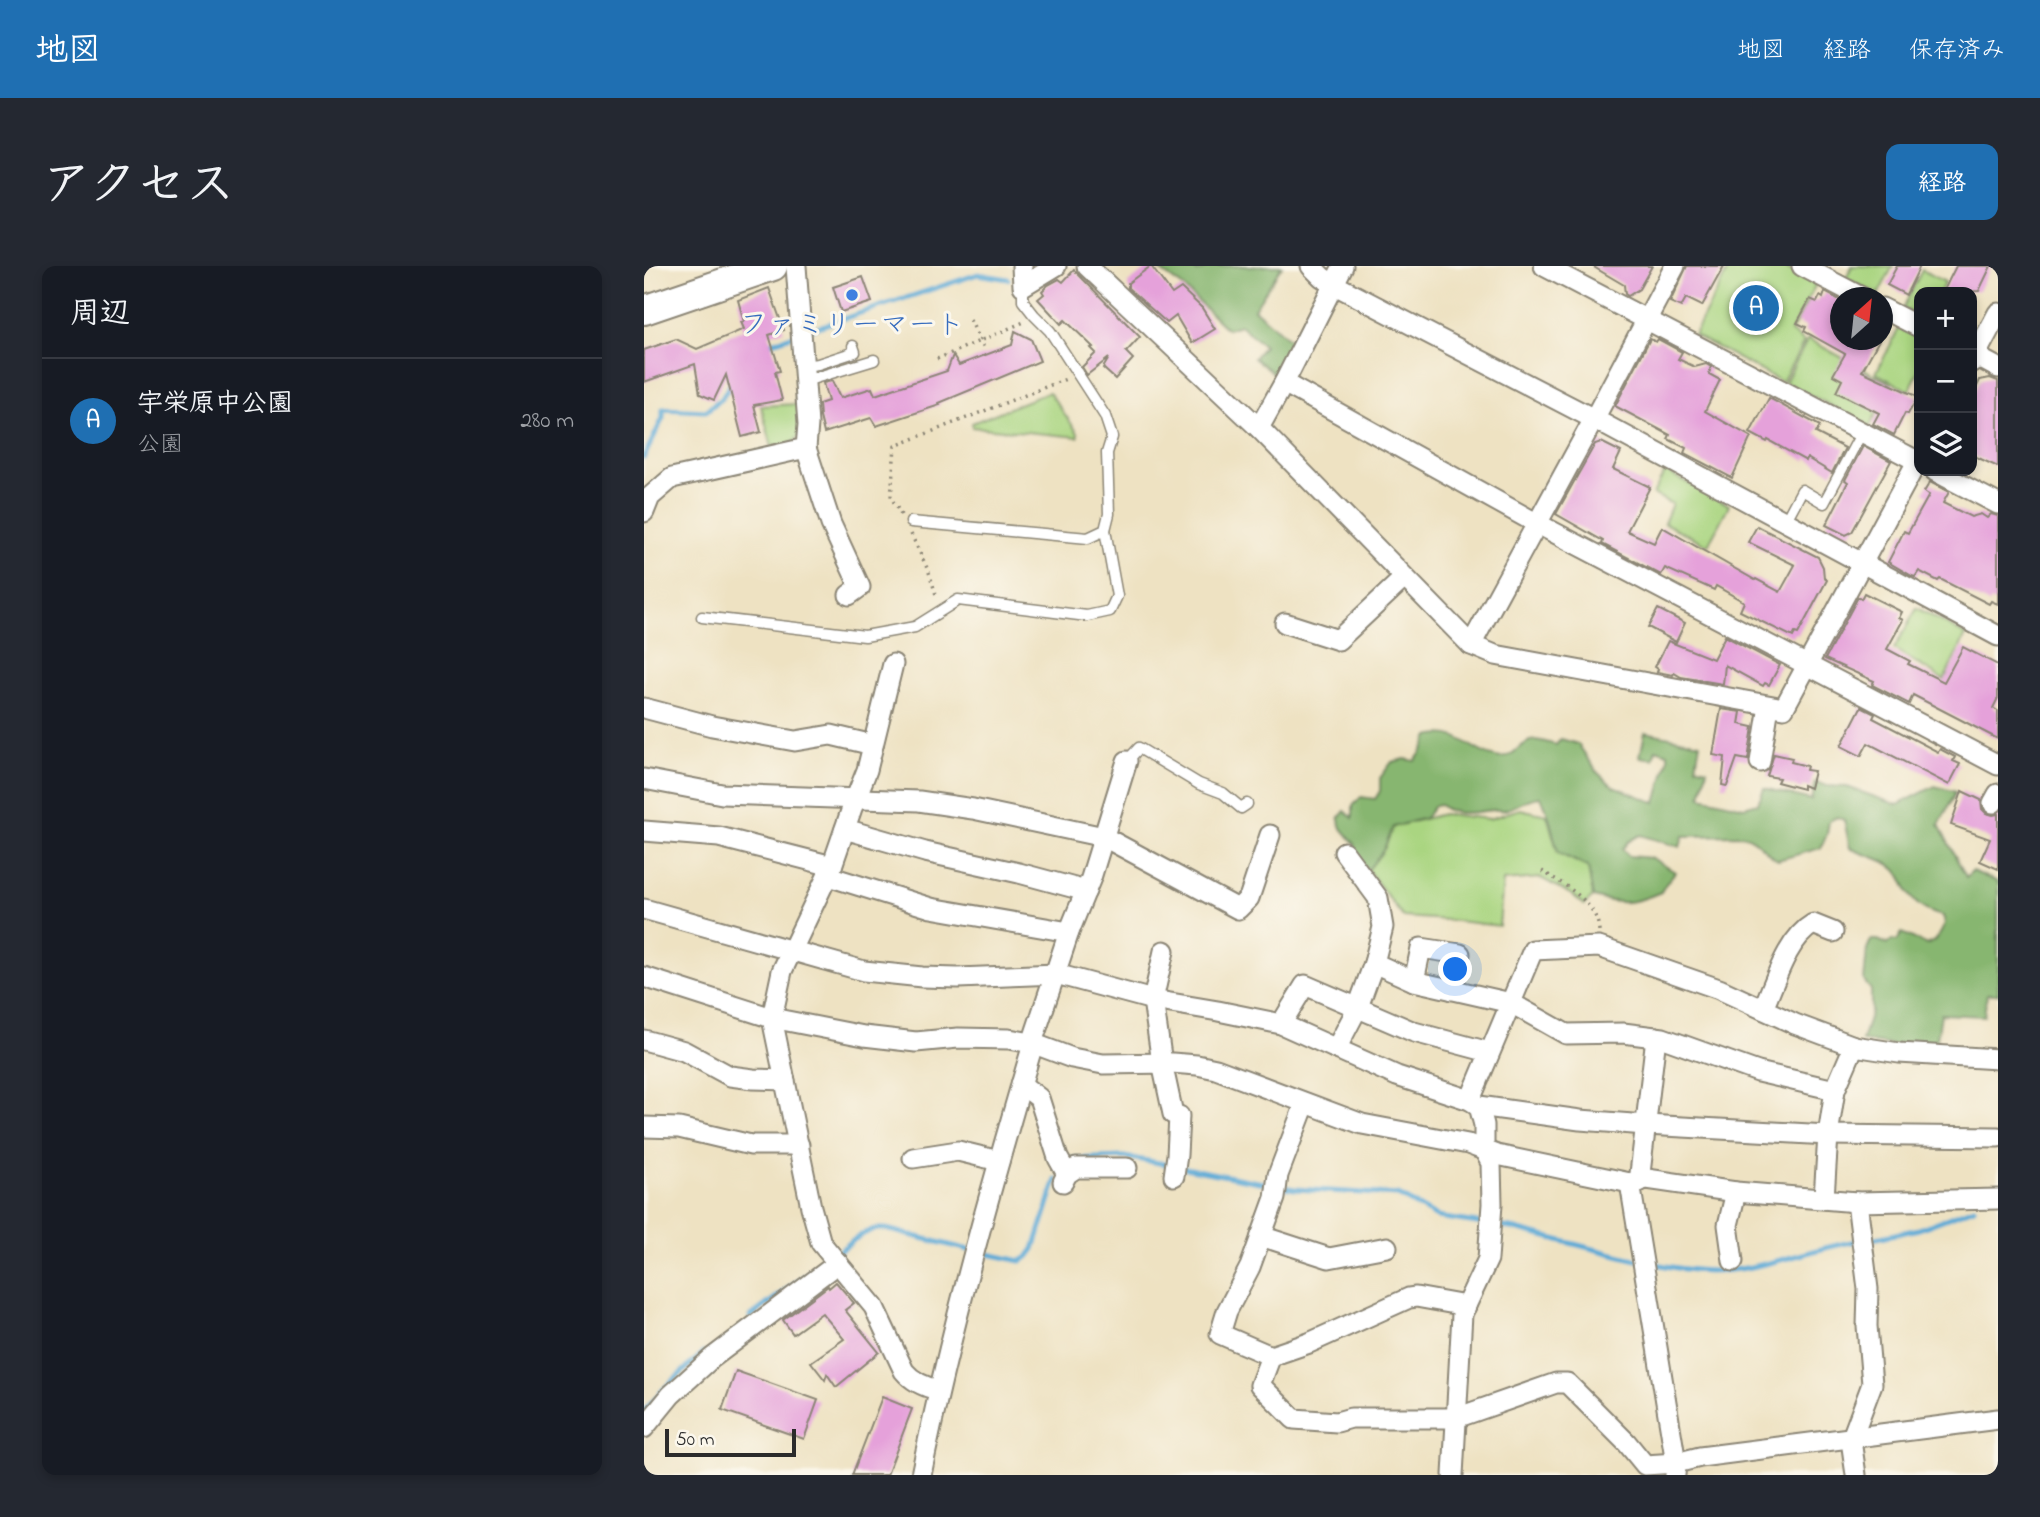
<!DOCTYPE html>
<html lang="ja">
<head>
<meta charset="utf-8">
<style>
  :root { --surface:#171b24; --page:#242831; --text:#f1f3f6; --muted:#9ea1a6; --line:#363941; --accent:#1f6fb2 }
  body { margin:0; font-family:"Indie Flower","Klee One",sans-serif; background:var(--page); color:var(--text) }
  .controls { position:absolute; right:21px; top:21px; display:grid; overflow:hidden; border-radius:14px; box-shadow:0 4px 10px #0003 }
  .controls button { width:63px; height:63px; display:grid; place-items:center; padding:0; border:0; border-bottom:2px solid var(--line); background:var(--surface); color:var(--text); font:35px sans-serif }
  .compass { position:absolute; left:1186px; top:21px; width:63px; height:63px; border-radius:50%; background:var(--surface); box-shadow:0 4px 10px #0003; rotate:27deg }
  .scale { position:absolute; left:21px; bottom:18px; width:131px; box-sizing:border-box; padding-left:7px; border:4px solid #2b2b2b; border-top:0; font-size:19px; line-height:24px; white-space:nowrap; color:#2b2b2b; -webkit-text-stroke:5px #fbf7ec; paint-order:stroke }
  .you { position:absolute; left:812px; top:704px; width:24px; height:24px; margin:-18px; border:5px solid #fff; border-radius:50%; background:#1a73e8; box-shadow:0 0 0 10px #1a73e833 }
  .badge { display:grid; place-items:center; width:46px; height:46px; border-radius:50%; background:var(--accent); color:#fff; font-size:23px; font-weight:700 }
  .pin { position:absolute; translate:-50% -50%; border:4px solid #fff; box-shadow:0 2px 7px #0006 }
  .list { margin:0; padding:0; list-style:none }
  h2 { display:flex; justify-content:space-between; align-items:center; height:91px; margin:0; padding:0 28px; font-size:30px }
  h2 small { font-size:23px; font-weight:400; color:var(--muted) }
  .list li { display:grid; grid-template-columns:46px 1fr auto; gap:21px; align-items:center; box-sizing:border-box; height:126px; padding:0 28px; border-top:2px solid var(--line) }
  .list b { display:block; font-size:26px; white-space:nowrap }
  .list p { margin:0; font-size:23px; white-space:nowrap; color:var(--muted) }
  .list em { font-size:23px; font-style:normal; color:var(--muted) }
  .icon { flex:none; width:38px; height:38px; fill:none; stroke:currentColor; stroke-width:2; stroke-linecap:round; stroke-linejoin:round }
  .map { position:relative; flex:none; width:1354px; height:1209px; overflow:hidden; border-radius:14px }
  header { display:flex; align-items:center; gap:42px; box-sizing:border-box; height:98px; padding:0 35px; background:var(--accent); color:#fff }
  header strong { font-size:33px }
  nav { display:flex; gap:38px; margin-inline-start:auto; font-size:24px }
  .intro { display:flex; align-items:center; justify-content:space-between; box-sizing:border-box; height:168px; padding:0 42px }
  h1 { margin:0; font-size:49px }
  .button { padding:18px 32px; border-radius:14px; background:var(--accent); color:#fff; font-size:24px; font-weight:700 }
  main { display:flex; gap:42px; padding:0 42px }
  aside { flex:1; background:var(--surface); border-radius:14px; box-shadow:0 4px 10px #0003 }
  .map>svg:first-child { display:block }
</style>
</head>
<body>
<header>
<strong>地図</strong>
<nav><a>地図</a><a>経路</a><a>保存済み</a></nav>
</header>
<div class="intro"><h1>アクセス</h1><a class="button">経路</a></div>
<main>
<aside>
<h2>周辺<small></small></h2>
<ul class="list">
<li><span class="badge">A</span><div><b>宇栄原中公園</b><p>公園</p></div><em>280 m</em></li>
</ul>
</aside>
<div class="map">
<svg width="1354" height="1209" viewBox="0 0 1354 1209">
  <rect width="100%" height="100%" fill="#fbf7ec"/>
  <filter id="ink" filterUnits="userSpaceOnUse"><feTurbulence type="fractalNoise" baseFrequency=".0143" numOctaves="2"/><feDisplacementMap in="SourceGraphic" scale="14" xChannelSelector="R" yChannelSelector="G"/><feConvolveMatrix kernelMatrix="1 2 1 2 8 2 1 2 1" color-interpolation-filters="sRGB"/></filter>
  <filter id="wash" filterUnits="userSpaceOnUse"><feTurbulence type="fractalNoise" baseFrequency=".00686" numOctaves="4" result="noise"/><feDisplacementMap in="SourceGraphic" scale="28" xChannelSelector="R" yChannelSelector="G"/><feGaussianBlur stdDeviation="1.57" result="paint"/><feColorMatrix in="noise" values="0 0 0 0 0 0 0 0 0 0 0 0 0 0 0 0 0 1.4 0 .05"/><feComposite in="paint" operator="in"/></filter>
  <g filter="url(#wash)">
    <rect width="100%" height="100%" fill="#eee2c2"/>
    <g fill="#aad581" stroke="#6a8056" stroke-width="2">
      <polygon points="1086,0 1139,0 1172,18 1147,66 1160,76 1138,116 1050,69"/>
      <polygon points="1208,0 1249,0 1234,29 1202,12"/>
      <polygon points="1278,4 1301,16 1296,26 1275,26 1275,51 1259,42"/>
      <polygon points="1255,62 1275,72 1275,105 1265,125 1232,107"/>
      <polygon points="1164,73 1247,118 1226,160 1141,116"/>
      <polygon points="405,126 434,167 434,171 328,161 328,157"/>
      <polygon points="153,138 157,167 150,176 128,181 117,140"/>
      <polygon points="1021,205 1085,239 1064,279 1020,257 1028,238 1009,228"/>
      <polygon points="1273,342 1322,369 1300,414 1250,383"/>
      <polygon points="876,543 903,549 914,587 944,601 949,631 940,639 930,630 897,612 859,615 855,660 804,654 759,651 724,604 740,583 749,561 799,548 845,553"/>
    </g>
    <g fill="#87b66f" stroke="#59704d" stroke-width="2">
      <polygon points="510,0 549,0 553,6 569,0 638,0 610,43 649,77 631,108 610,92 620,80 596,59 583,63 538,20"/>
      <path d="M1001,466L1056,477L1052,500L1063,503L1057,531L1100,541L1114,537L1120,522L1167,534L1171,516L1183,520L1203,521L1254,539L1291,520L1312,526L1295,559L1322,611L1328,605L1354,616V728H1343L1340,750L1297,748L1291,785L1218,775L1227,745V724L1220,715L1223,683L1227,674H1234L1243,678L1248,674L1253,675L1258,667L1283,679C1293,674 1297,668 1301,657L1299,650C1286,647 1273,641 1266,629C1260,621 1260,612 1252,604C1240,592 1221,590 1206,582L1200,554L1193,551L1185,555L1183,568L1177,582L1134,594C1120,587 1114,572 1098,569L1039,570L1036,581L996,569L984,576L978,583L985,590L1008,592L1031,606L1021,619L1017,626C989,638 978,639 949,631L944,601L914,587C910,574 904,539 896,531C879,533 872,542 860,544C857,545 853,543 849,544C834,545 809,552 796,539L790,540L781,552L749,561L740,583L724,604L713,593L711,578L696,560L695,552L701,545L709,552V540L717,531L731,533L736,525V512L748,496L761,493L771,495L778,485L785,470C818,462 823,485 852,491C866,495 874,480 886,475C894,472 904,477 912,479L917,473L934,478L954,507L969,520L1012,537L1024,494V487L1012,483L1009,493L996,491Z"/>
    </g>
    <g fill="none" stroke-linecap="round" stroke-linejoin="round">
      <g stroke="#5daad6" stroke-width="5">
        <polyline points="123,78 334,8 364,13"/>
        <polyline points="0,191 19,152 19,143 62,145 78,132 87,117"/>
        <polyline points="424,898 429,893 480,891 527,899"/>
        <polyline points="536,901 651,923 754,929 793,951 867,962 993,994"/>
        <polyline points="1223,974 1275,963 1330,942"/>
        <path d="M194,986C209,975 223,961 242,963L325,984"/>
        <polyline points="335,986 377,995 384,991 390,983 412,914"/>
        <path d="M1003,996C1032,1003 1065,1008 1095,1003C1135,997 1173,982 1213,975"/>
        <polyline points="106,1051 182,994"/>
        <polyline points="0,1146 20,1123 59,1087"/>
      </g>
    </g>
    <g id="blocks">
      <g fill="#e5a1da">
        <polygon points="507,0 528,28 537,22 558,42 571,63 548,77 532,50 523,57 484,22 484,17"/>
        <polygon points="948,0 1008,0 995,23 984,30 981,28 980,19"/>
        <polygon points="1043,0 1080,0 1058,40 1042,32 1037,41 1026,36"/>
        <polygon points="1253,0 1276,0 1262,29 1243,19"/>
        <polygon points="1312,0 1347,0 1335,25 1299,26"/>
        <polygon points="430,4 496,71 482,86 489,93 471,113 459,102 465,92 443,109 438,101 452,87 447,82 449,81 421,54 417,58 394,33 400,28 398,25 404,19 415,13 419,16"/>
        <polygon points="219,11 228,36 197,46 189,21"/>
        <polygon points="125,22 140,64 125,69 136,105 131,106 138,134 110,139 117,166 98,171 82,109 70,134 56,128 51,98 0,116 0,84 32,73 53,83 100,63 97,56 100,56 94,34"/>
        <polygon points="1181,26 1196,34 1196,74 1235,74 1218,105 1274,131 1264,148 1261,147 1250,169 1229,158 1235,147 1192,126 1198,114 1189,109 1201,88 1160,65 1162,61 1153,57 1166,33 1173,36 1176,30 1179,32"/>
        <polygon points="371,65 387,73 396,95 295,137 296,139 232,160 227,152 180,167 176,151 175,138 184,135 179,117 188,115 196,132 228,122 231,129 303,105 309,89 315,99 368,79"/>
        <polygon points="1006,73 1012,76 1014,73 1038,86 1034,93 1051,101 1062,98 1067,101 1065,108 1076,114 1061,145 1107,171 1088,212 1040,187 1042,182 1024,173 1026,169 971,140"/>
        <polygon points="1346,112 1354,115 1354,201 1328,189 1328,131 1336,114"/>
        <polygon points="1125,132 1176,160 1172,167 1201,182 1188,207 1163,192 1162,195 1124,174 1123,176 1106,167"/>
        <polygon points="957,176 977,186 969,203 1006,221 983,265 1010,277 1018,261 1111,314 1112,313 1136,326 1151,299 1104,276 1113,260 1174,291 1179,301 1180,312 1183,314 1154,368 1151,367 1149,371 1096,345 1100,336 1072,320 1070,324 1021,302 1017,309 958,278 959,275 912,248 951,178"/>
        <polygon points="1219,180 1247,195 1208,266 1202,269 1182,259 1204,216 1201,214"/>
        <polygon points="1286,216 1305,226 1299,237 1327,251 1337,248 1343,252 1347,248 1354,250 1354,338 1347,335 1345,338 1296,313 1294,315 1275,305 1271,311 1268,310 1244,296 1260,265 1264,267 1285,229 1280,226"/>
        <polygon points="1220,327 1258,346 1255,352 1259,354 1243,383 1266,395 1264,398 1300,416 1319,381 1354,399 1354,432 1349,442 1354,445 1354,473 1269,429 1265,438 1228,419 1230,415 1181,393 1214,331 1217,333"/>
        <polygon points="1014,343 1041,357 1032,376 1004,361"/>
        <polygon points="1081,370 1136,399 1125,419 1121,417 1119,420 1081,399 1079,418 1037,411 1030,407 1029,409 1013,406 1014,403 1011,401 1024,375 1069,393"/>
        <polygon points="1217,441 1231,448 1229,452 1294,486 1296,483 1311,491 1309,495 1316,498 1305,519 1224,477 1217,490 1197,480"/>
        <polygon points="1077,443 1097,446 1095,458 1109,461 1104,494 1093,492 1083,520 1078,519 1081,491 1069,489"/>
        <polygon points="1130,488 1148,492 1147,496 1163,500 1162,504 1170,505 1166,522 1159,519 1159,523 1133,516 1135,512 1123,510"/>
        <polygon points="1318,525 1337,534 1338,543 1342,547 1349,549 1354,548 1354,603 1336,595 1346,573 1307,559"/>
        <polygon points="192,1016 210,1037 201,1044 235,1086 192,1121 183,1108 181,1114 167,1096 200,1073 178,1047 149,1068 139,1054 184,1020 185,1022"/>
        <polygon points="92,1105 174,1134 160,1173 78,1144"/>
        <polygon points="238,1131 268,1143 243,1209 208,1209"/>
      </g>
    </g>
  </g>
  <g filter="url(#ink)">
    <use href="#blocks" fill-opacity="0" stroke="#8c8676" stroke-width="2"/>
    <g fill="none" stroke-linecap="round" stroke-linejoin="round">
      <g stroke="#8c8676" stroke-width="13">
        <g id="service">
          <polyline points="159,100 174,98 211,86 209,80"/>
          <polyline points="161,115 230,94"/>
          <polyline points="267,256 444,272 461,264 465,248 463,187 468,171 461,150 406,65 390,49 379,35 379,20"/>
          <polyline points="1141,256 1158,224 1180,237 1218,166"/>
          <polyline points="58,351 221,370 271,361 314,334 443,350 466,345 473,330 461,264"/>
          <polyline points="483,495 495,482 555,518 579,527 597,542 603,538"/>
        </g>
      </g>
      <g stroke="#8c8676" stroke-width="23">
        <g id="minor">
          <polyline points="378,0 379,20 412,0"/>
          <polyline points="443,0 615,162 827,379 851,389 1140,442 1275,192"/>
          <polyline points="667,0 678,11 689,18 950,153 1354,370"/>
          <polyline points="900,0 1275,196"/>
          <polyline points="1158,0 1219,32"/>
          <polyline points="1238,42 1275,61"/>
          <polyline points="1328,88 1354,102"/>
          <polyline points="1328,96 1354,47"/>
          <polyline points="640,117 892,257 1354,499"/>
          <polyline points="615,162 640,117 699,0"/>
          <polyline points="162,182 187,258 216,321 205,329"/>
          <polyline points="1291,205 1354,238"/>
          <polyline points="0,246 6,231 28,212 162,182 164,158 152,0"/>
          <polyline points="641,357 694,374 760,312"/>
          <polyline points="827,379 950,153 1031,0"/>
          <path d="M249,398L223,504L208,542L188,600L138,705L128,752L167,941L177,977L230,1041L260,1105C269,1116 281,1121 294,1124"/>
          <polyline points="0,442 68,460 151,475 187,469 229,479"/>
          <polyline points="1116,496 1125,440"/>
          <polyline points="0,513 78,528 275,535 329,543 460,571 594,643 605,632 626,569"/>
          <polyline points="1349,537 1354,528"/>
          <polyline points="201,563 281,586 375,607 442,625"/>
          <polyline points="0,565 75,571 188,600"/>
          <polyline points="700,586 734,632 739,661 730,697"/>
          <polyline points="184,610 287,642 425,666"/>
          <polyline points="0,643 220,705 278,711 314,712 412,708 509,734 574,745 637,758 753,810 826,834 835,840 840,859 840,884 847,897 848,938 844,993 818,1048 809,1209"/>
          <polyline points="520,685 509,734 518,797 529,848 535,850 533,889 530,910"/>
          <polyline points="0,711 128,752 220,770 272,776 314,772 365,773 388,777 428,792 459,798 528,797 553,799 572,803 718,858 824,878 853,889 986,917 1003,913 1092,926 1213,936 1354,933"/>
          <polyline points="808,724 816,688 777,682 770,715 867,737 922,768 979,767 1019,772 1114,806 1191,824"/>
          <path d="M1119,743C1131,716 1143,673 1169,658L1189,666"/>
          <polyline points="637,758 661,719 770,766 845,786"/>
          <polyline points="0,774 40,785 86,810 109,813 141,814"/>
          <polyline points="388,777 425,666 447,612 483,495"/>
          <polyline points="1210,780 1255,787 1354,793"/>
          <polyline points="692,783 714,741 730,697 770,715"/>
          <polyline points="377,818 395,832 414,892 423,908"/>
          <polyline points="826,834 889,684 955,681 1075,723 1151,758 1210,780 1191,824 1184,869 1180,932"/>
          <polyline points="661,838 634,909 631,932 606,1001 583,1045 576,1068 627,1090 616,1119 650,1153 693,1156 707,1152 812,1152 912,1117 923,1117 983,1177 1001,1199 1032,1197 1056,1191 1354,1153"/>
          <polyline points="835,840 936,854 1002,859 1184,869 1354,871"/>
          <polyline points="0,861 35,862 107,879 155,879"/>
          <polyline points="269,892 314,885 355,895"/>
          <polyline points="419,916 423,908 432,902 483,902"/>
          <polyline points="995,916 1012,771"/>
          <polyline points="986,917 1032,1197 1031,1209"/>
          <polyline points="617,970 685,992 743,981"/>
          <polyline points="1089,995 1084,959 1092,926"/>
          <polyline points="627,1090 665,1077 765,1032 772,1031 822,1040"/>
          <polyline points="0,1162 27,1129 68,1092 194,997"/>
          <path d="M277,1209C306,1066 346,925 387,785"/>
          <polyline points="1212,1209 1207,1174 1228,1118 1223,1060 1224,1023 1213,936"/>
        </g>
      </g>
      <g stroke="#8c8676" stroke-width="32">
        <polyline id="secondary" points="0,44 129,0"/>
      </g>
      <g stroke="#8c8676" stroke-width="3.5" stroke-dasharray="2 5" stroke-linecap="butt">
        <polyline points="326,54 341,84"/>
        <polyline points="293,93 380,56"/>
        <polyline points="257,249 247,231 251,180 422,113"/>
        <polyline points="267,268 285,306 293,332"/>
        <path d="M898,605C919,618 954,636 955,665"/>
      </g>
      <use href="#service" stroke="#fff" stroke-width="10"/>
      <use href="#minor" stroke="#fff" stroke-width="19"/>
      <use href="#secondary" stroke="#fff" stroke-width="28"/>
    </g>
  </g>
  <circle fill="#3f7fe0" stroke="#fbf7ec" stroke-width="2.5" cx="208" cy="29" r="7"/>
  <g text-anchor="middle" stroke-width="6" stroke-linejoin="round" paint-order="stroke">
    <g font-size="28" fill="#366cbe" stroke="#fbf7ec">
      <text x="208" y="67">ファミリーマート</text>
    </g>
  </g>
</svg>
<div class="controls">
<button>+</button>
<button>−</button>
<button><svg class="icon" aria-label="layers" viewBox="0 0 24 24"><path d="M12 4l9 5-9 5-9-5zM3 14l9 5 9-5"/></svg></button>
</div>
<svg class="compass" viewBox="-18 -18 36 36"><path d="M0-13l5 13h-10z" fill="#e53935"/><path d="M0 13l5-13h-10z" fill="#9ea1a6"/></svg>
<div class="scale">50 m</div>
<div class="you"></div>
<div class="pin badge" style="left:1112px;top:42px">A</div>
</div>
</main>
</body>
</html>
